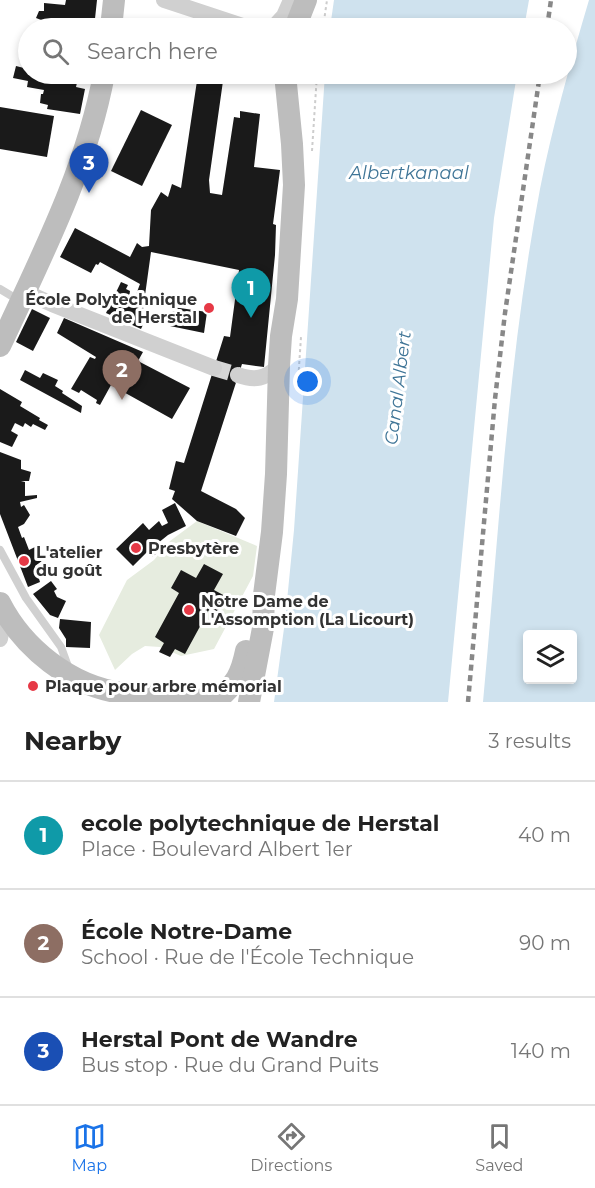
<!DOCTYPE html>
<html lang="en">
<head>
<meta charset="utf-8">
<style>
  :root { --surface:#fff; --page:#f6f6f6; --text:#222; --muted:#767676; --line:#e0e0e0; --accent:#1a73e8 }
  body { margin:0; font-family:Montserrat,sans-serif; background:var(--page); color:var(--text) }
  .controls { position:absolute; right:18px; bottom:18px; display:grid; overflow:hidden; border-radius:6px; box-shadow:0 3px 9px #0003 }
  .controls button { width:54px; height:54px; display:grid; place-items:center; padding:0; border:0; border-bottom:2px solid var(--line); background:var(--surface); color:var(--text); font:30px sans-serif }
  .you { position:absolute; left:308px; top:382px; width:21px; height:21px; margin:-15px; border:4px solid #fff; border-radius:50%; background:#1a73e8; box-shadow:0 0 0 9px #1a73e833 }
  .badge { display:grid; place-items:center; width:39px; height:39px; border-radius:50%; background:var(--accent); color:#fff; font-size:20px; font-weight:700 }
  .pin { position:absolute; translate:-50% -50px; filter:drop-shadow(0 2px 3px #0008) }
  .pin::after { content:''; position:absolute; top:32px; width:21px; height:18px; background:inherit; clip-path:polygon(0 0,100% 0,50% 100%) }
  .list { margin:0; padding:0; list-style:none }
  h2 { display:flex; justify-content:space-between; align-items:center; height:78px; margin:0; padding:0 24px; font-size:26px }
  h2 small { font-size:20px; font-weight:400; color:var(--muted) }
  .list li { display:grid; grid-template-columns:39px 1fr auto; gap:18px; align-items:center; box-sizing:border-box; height:108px; padding:0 24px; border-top:2px solid var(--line) }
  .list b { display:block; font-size:22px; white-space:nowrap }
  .list p { margin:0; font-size:20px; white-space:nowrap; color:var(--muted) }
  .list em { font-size:20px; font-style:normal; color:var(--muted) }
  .icon { flex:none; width:33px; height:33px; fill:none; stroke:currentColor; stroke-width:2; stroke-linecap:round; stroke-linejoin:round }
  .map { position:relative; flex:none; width:595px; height:702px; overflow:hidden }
  .search { position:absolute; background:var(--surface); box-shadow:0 3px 9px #0003; left:18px; right:18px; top:18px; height:66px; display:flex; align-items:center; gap:15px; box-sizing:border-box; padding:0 21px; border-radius:33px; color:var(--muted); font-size:22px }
  .sheet { height:402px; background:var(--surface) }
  nav { display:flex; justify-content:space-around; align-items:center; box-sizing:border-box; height:84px; border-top:2px solid var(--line); background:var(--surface); font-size:16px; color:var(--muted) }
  nav a { display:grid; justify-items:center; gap:3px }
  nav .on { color:var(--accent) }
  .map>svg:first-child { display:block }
</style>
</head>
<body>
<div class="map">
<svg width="595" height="702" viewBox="0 0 595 702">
  <rect width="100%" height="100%" fill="#fff"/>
  <polygon fill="#e6ecdf" points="197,521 257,546 253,576 214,649 181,656 160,647 145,646 132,654 115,670 99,635 127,580 154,560 170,541"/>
  <g fill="#cfe2ee" fill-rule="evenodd">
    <polygon points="334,0 529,0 524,28 330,28"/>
    <path d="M589,0H595V702H483C499,531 508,358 540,189C552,127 571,61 589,0ZM572,634V680H528V634Z"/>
    <polygon points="325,74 517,74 494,218 448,702 274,702 285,621 294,530"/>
  </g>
  <g fill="#1a1a1a">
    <polygon points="66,0 97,0 94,28 57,28 57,26 36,18 39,11 44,11 44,3 65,5"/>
    <polygon points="16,66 28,69 28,74 79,74 76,87 85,89 80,114 47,109 48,105 40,103 41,94 43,94 44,90 27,87 28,81 13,78"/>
    <polygon points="198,74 224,74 209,180 210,193 222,195 234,117 240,118 240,111 260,114 254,167 280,170 273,224 276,225 275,255 264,367 242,364 201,491 236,509 245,518 236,536 197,521 172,499 175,491 169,489 176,461 184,463 224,336 230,337 239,270 151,252 143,310 149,312 141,329 106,313 121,282 128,285 126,289 130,291 129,298 134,300 140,284 100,262 98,265 96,264 91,273 60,257 75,228 130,257 137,243 142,247 149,246 151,210 161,192 168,197 172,184 181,188"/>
    <polygon points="0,107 54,116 47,157 0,149"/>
    <polygon points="141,110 172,125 142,186 111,171"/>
    <polygon points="173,307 207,312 204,333 170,326"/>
    <polygon points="32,309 50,318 33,351 16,342"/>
    <polygon points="64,318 143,352 138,361 190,388 172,419 111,385 100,405 96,403 97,400 81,390 79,393 71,389 90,357 95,359 96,357 57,333"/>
    <polygon points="25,370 40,378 43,373 58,380 55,386 63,391 62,393 82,406 81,413 20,380"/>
    <polygon points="0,389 22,402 20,406 40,418 39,420 48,425 45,430 33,424 31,427 25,423 23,427 15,423 11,431 18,435 12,447 0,442"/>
    <polygon points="0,452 21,460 21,469 31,472 29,481 21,481 25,482 25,496 37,495 37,498 20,502 21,507 24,505 30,515 24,524 18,527 22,538 24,537 29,550 37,546 42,561 35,566 40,582 28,587 0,514"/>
    <polygon points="175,503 186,526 168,535 153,547 158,552 152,557 147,552 133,566 116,549 143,523 149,530 159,521 162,526 168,523 162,510"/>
    <polygon points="204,564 223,574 214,590 227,597 218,612 210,608 185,654 175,649 170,657 159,652 164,643 155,637 179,593 171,588 181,570 196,578"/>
    <polygon points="51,581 57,589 54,591 57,597 66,601 58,618 50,615 33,594"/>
    <polygon points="60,619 91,622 90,648 66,647 66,639 59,628"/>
  </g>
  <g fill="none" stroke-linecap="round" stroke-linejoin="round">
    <polyline stroke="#d6d6d6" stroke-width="16" stroke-dasharray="16 8" stroke-linecap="butt" points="214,368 238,375"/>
    <g stroke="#cdcdcd" stroke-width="2" stroke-dasharray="3 3" stroke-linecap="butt">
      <polyline points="323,28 327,0"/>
      <polyline points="312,151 317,74"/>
      <polyline points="298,382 301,337"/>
    </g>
    <g stroke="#d0d0d0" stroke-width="8">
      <polyline points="0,289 20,301"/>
      <polyline points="0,550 26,598 61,647 69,669"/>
    </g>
    <g stroke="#d0d0d0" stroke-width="16">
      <polyline points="164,0 249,28"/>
      <polyline points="273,28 284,16 291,0"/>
      <polyline points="25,292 52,304 214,368"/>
      <path d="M238,375C255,381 265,379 279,366"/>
      <polyline points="0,639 2,627 7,617"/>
    </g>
    <g stroke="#bdbdbd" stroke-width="22">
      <polyline points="111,28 114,0"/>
      <polyline points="295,28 306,0"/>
      <path d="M0,346C41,257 86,171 104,74"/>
      <path d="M0,603C23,648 70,686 122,693C131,694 140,692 149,694C170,696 188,700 209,700"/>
      <path d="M218,699C236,683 241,675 246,651"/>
      <polyline points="249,702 263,628 264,595 272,532 276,474 279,366 281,336 287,299 294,185 292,144 285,74"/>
    </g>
    <g stroke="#888" stroke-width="4.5" stroke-dasharray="6 4.5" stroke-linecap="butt">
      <polyline points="547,28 551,0"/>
      <polyline points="468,702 495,399 505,313 540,74"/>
    </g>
  </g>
  <circle fill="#a2b095" cx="33" cy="686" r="5"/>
  <g fill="#e63946" stroke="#fff" stroke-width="2">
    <circle cx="209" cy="308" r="6"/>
    <circle cx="136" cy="548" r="6"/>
    <circle cx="24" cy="561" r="6"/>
    <circle cx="189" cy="610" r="6"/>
    <circle cx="33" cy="686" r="6"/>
  </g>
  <g text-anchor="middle" stroke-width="6" stroke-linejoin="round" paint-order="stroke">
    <g font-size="16" font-weight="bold" fill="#333" stroke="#fff" text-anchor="start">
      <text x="197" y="305" text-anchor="end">École Polytechnique<tspan x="197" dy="18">de Herstal</tspan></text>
      <text x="148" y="554">Presbytère</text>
      <text x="36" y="558">L'atelier<tspan x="36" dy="18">du goût</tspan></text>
      <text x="201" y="607">Notre Dame de<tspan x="201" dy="18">L'Assomption (La Licourt)</tspan></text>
      <text x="45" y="692">Plaque pour arbre mémorial</text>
    </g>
    <g font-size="18" font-style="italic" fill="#3f7597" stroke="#fff">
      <text x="409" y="179">Albertkanaal</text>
      <text transform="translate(398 388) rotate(-83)" y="6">Canal Albert</text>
    </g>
  </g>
</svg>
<div class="controls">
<button><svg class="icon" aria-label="layers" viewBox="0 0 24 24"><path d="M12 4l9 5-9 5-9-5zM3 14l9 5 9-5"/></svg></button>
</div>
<div class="you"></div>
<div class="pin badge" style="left:251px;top:318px;background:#0f9aa8">1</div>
<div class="pin badge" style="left:122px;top:400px;background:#8d6e63">2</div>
<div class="pin badge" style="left:89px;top:193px;background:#1a4fb4">3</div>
<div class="search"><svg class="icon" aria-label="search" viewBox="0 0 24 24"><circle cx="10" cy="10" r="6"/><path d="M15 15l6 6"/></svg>Search here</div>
</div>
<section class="sheet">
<h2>Nearby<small>3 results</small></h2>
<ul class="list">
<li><span class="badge" style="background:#0f9aa8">1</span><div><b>ecole polytechnique de Herstal</b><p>Place · Boulevard Albert 1er</p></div><em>40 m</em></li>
<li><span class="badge" style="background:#8d6e63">2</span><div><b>École Notre-Dame</b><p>School · Rue de l'École Technique</p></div><em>90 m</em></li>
<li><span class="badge" style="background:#1a4fb4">3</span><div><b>Herstal Pont de Wandre</b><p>Bus stop · Rue du Grand Puits</p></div><em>140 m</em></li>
</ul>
</section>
<nav>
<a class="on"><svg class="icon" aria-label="map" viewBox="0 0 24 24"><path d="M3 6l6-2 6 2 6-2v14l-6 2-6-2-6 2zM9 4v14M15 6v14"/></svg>Map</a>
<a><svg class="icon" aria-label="directions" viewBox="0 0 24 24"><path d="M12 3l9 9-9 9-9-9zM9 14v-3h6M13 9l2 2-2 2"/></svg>Directions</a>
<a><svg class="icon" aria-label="saved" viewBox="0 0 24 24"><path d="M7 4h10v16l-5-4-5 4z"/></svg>Saved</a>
</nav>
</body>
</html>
